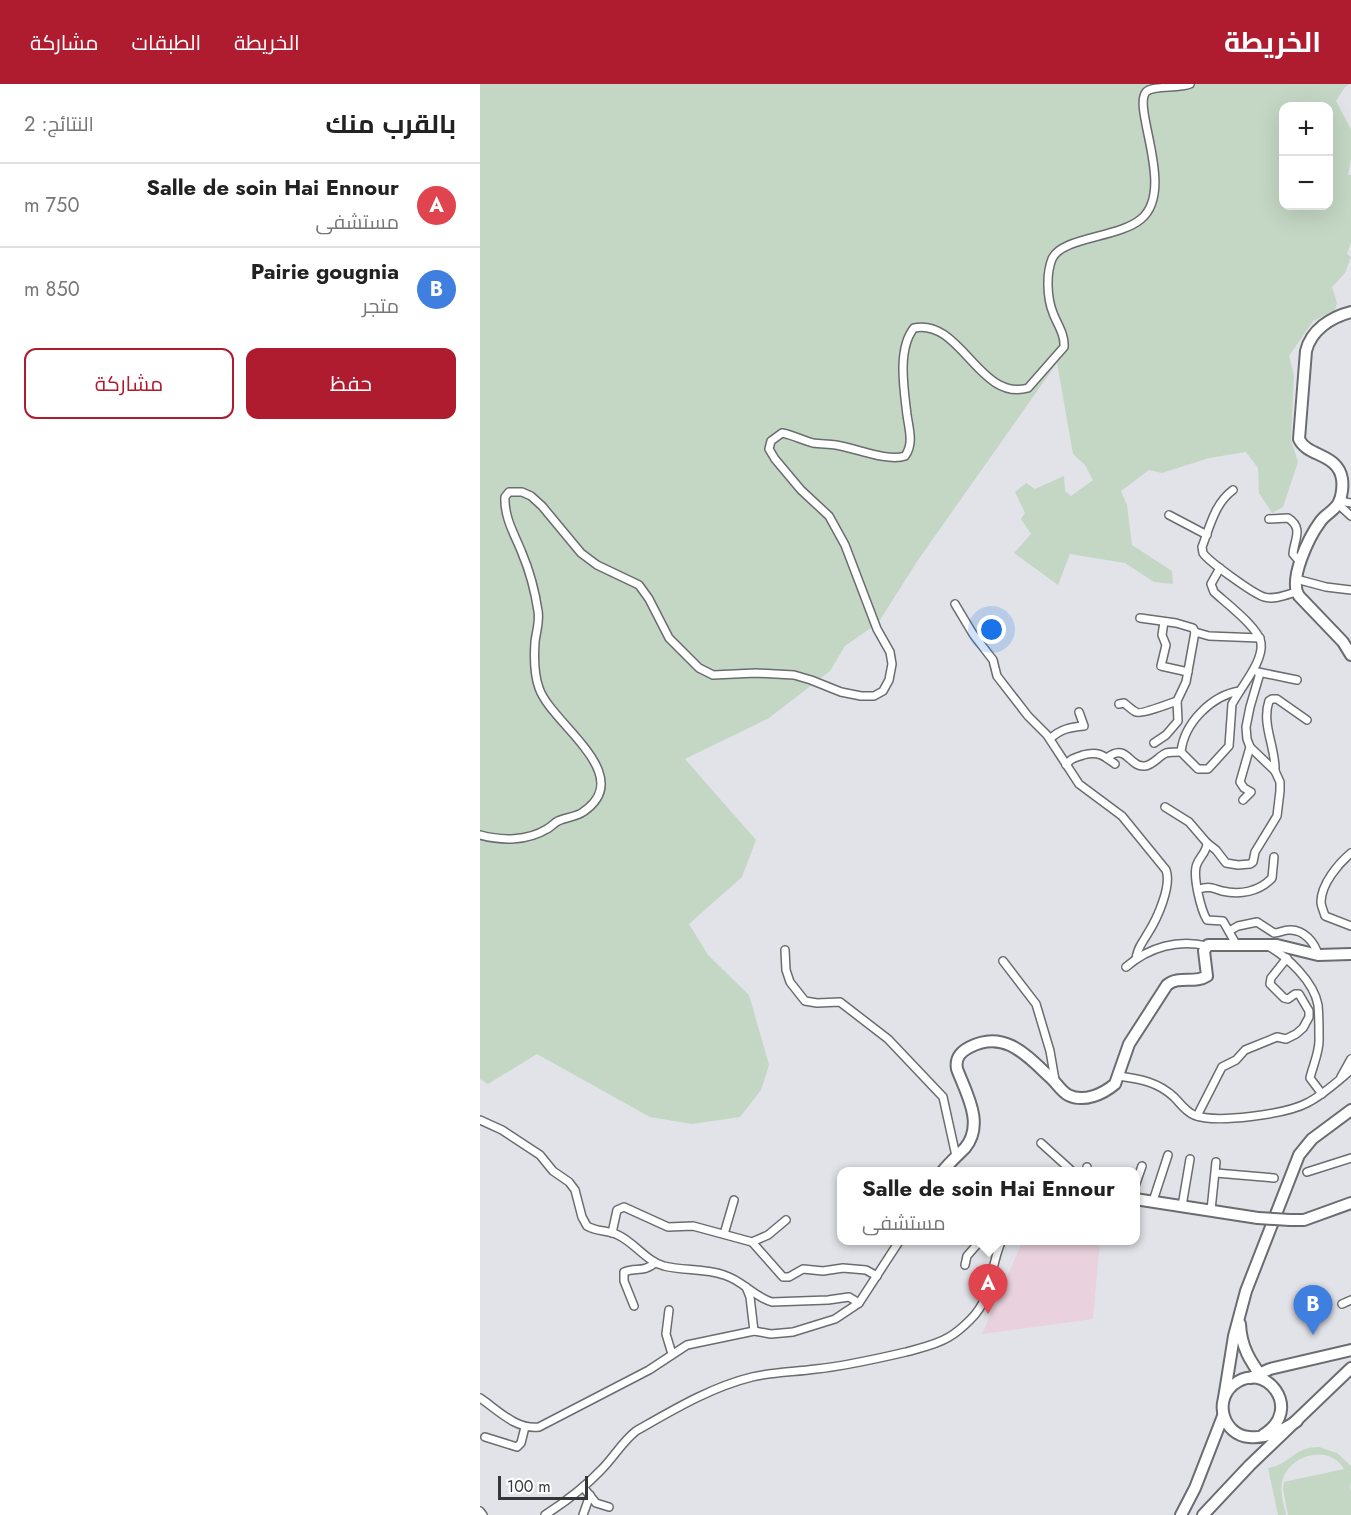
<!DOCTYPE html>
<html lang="ar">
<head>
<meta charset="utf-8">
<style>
  :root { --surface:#fff; --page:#f6f6f6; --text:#222; --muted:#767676; --line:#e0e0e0; --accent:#af1c30 }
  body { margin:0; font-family:Jost,Cairo,sans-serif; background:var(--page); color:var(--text); direction:rtl }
  .controls { position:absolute; right:18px; top:18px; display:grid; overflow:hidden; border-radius:12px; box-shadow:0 6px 24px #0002 }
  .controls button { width:54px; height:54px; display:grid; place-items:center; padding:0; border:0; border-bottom:2px solid var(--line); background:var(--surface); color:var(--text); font:30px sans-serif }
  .scale { position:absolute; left:18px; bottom:15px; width:90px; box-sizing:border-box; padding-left:6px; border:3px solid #353638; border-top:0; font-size:16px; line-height:21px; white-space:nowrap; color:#353638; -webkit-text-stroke:4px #fff; paint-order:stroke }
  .you { position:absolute; left:512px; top:546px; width:21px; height:21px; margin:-15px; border:4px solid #fff; border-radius:50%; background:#1a73e8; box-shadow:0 0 0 9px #1a73e833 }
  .badge { display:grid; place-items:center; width:39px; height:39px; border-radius:50%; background:var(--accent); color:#fff; font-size:20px; font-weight:700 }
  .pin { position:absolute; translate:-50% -50px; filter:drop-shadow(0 2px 3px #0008) }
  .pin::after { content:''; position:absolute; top:32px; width:21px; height:18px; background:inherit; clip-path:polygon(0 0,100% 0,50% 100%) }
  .popup { position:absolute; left:357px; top:1083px; width:303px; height:78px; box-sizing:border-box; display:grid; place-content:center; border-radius:12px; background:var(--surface); filter:drop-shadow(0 2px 4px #0005); font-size:20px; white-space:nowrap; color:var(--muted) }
  .popup b { font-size:22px; color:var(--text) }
  .popup::after { content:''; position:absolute; left:50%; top:100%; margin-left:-12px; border:12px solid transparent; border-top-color:var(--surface) }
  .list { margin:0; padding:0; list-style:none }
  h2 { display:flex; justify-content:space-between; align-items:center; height:78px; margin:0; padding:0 24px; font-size:26px }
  h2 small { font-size:20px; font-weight:400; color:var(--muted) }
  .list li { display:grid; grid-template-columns:39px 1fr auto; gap:18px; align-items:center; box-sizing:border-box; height:84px; padding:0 24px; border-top:2px solid var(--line) }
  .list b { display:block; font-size:22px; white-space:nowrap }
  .list p { margin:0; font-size:20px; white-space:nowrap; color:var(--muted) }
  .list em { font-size:20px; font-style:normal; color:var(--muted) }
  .actions { display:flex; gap:12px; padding:18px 24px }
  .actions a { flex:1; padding:14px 0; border:2px solid var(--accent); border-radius:12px; text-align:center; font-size:21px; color:var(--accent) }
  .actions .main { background:var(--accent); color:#fff }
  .map { position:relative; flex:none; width:871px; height:1431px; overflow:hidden; direction:ltr }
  header { display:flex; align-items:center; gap:36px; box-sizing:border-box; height:84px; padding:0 30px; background:var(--accent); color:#fff }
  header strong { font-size:28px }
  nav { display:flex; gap:33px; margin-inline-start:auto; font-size:21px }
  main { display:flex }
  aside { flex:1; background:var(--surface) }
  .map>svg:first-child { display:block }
</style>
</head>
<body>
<header>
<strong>الخريطة</strong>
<nav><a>الخريطة</a><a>الطبقات</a><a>مشاركة</a></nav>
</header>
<main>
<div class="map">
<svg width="871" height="1431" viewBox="0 0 871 1431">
  <rect width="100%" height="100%" fill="#e1e3e8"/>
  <polygon fill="#e9d2dd" points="543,1156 620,1157 613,1235 502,1250"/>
  <g fill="#c3d7c4" fill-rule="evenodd">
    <path d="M0,0H870L865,3L856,17L871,45V75L868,91H871V158L867,170L871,173L865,189L852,203L857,219L855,226L833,237L809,272L814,291L811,356L818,378L803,423L792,429L779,409L778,384L766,368L729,374L682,389L669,386L641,407L647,421L652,461L692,487L693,500L674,498L645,479L590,470L578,501L534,469L551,450L541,435L545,429L535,408L546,399L555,405L584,392L585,407L591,412L613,396L605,381L593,370L577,279L438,476L398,539L365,562L350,587L289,634L205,675L276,756L262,793L209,840L228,871L269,911L289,981L281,1006L260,1033L212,1040L170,1033L57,970L8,1000L0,995ZM804,22H848V122H804Z"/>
    <path d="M839,1363L857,1369L871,1382V1403L869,1396L871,1408V1431H808L803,1405L804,1398L864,1385C849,1359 808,1371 802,1398C800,1409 804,1421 806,1431H798L788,1384C810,1381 813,1363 839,1363Z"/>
  </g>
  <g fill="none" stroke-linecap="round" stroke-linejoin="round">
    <g stroke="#6a6c70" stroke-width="10">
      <g id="street">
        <path d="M753,406C735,419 730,442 722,463L723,469C729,478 774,510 784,513C794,516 806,511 816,508"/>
        <polyline points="860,417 871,419"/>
        <polyline points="858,420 871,432"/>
        <polyline points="689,431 727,451"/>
        <path d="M789,435L808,434C824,444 814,456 813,470L820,478"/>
        <path d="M740,484L731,500L734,508C746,519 779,544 781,559C783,575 768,594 760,607"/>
        <polyline points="816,495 846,503 871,506"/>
        <path d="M475,520L493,550L513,576L517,592L548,632L567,651L599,700L642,732L686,786C692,802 677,835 668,849C663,858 657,864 656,875"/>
        <polyline points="684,538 682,551 686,561 681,582 708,588"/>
        <polyline points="715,548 729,552 780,554"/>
        <polyline points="778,588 817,596"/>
        <path d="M760,607L752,620L749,662L728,685H718L701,668C704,639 732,611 760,607Z"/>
        <path d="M639,620L644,619C648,622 652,626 656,628C660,631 691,619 697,617L706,598L715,548L713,544L696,539L660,534"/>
        <path d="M570,655C580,645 591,643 604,642L599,628"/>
        <polyline points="674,659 686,651 698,637 697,617"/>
        <path d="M627,674C647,658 649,684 665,682C673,681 679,672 686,669C691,668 696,668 701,668"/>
        <path d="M586,681C591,674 595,674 603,671C618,667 623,671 635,680"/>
        <path d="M795,687C796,664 781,640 789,617L792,615H797L827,636"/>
        <polyline points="763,716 771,708 764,704 760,698 770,663"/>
        <path d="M685,723L709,738L727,759C727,768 720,772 717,780C712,791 721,826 727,836L743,837L756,860"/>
        <path d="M0,751C22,757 47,757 67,745C71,743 74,739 78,737C86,733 96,733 103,728C158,691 71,640 59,604C54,590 54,573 55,558C56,548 60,538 58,527C55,507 50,488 42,469C35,451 24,434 25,413L29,408H42L51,412L62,422L101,469L117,481L159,501L169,515L189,554L219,584L233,591L276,589L314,591L331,596L361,608L381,612H394L403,607L409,596L412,580L410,568L397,545L365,461L349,432L321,406L295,375L289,365L291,357L302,349C313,351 322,356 333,359C341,360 349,360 356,361C375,364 408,378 425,372C434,360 429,345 427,331C424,305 417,265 434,244C481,234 499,318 548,304L584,263C585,250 577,240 573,229C567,214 566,190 572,175C581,153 639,154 661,135C696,106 652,24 666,8C673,1 698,5 710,0"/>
        <polyline points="727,759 736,766 746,779 758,781 770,780 773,778 775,768 797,732 800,707 800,698 795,687 770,663 767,655 766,643 770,623 780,589"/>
        <path d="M871,769C859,779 841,800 841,818C841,822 844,828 845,832L871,842"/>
        <path d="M719,805C729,802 733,804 742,807C760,811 779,808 792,794L794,773"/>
        <path d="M749,847L758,842L777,838L794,849C800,849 803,846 809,846C824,845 835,859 838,871"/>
        <path d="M788,862C808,873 834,898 838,921C839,931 839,944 839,954C840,967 833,981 830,994L842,1010"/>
        <polyline points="305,866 306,886 310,898 325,917 337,919 360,918 408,955 463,1013 476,1072"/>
        <polyline points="523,877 556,920 570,967 575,996"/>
        <path d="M646,883C669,863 698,855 727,862"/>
        <path d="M639,992C660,995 678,998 694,1013C701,1020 705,1027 714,1031C736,1040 806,1030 827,1019C843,1011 857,998 871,986"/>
        <polyline points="861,993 871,975"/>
        <polyline points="717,1032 742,983 756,976 765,966 797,953 806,955 816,950 823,944 829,933 829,927 819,910 815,910 808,915 804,914 790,900 791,894 807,874"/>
        <path d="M0,1036L22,1046L60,1071L73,1087L89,1098L95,1106L102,1133L107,1142C117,1148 128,1146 138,1151C155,1159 166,1177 184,1182C204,1187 224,1184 244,1191C262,1196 274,1213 292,1218L348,1216L369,1213L379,1219"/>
        <polyline points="561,1059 593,1088"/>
        <polyline points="607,1088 607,1083"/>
        <polyline points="827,1088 871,1074"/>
        <polyline points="736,1089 794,1094"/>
        <polyline points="655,1102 662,1082"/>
        <polyline points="673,1117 688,1071"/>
        <polyline points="702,1122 710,1075"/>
        <polyline points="731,1126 736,1078"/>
        <polyline points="132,1149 137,1126 144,1123 188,1143 213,1142 272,1158 288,1151 306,1136"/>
        <polyline points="244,1150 254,1116"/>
        <polyline points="272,1158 303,1193 309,1193 323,1185 343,1187 363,1184 386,1186 397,1192"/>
        <polyline points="485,1181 487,1172 501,1156"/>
        <polyline points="266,1203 270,1213 274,1247"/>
        <polyline points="862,1220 871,1216"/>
        <path d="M154,1222L144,1197V1188C156,1183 163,1189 175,1179"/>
        <polyline points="189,1226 186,1250 192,1270"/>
        <path d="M0,1314C18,1326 36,1346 59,1343L169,1286L207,1261L274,1247L291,1250L313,1248L355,1235L379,1219L420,1156"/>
        <polyline points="5,1353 37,1363 41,1359 45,1343"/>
        <polyline points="103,1403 116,1419 129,1423"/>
        <polyline points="0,1427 3,1431"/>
        <path d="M65,1431C85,1418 104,1404 121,1386C134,1373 142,1358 156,1347C193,1326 231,1303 272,1293C293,1288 315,1288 336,1285C366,1282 396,1275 426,1268C440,1264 456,1261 469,1253C476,1249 484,1242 490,1236C514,1213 509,1183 522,1156"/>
        <polyline points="103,1431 110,1411"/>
      </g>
    </g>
    <g stroke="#6a6c70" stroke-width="14">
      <g id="secondary">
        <path d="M871,228C851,233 831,246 826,267L819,355C827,373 858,369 862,395C863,402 862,412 859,418C855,427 845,430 840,438C829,453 808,496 819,512L863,558L871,571"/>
        <path d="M462,1088C469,1079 477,1072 485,1064C505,1040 486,1009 477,985C475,974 480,968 490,963C525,945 547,972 572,995C577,1000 582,1008 588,1011C604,1019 623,1010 635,1000L649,960L687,901C699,891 715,900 727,892L724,867L728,861H797L838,871L871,870"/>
        <polyline points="655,1115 778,1134"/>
        <polyline points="810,1136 824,1136 871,1119"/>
      </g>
    </g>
    <g stroke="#6a6c70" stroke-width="14">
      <g id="primary">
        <path d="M760,1240C761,1263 770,1277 784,1296"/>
        <polyline points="770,1294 790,1285 871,1266"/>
        <polyline points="744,1314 754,1252 766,1207 819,1071 832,1055 871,1026"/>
        <path d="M783,1351C825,1326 785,1274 753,1301C733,1318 744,1351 769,1353C787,1355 803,1346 817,1337"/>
        <polyline points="701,1431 715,1404 743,1332"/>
        <polyline points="723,1431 770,1381 871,1284"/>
      </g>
    </g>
    <use href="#street" stroke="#fff" stroke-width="7"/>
    <use href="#secondary" stroke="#fff" stroke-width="10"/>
    <use href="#primary" stroke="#fff" stroke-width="10"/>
    <g stroke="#6a6c70" stroke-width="14" stroke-linecap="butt">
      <polyline id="secondary-bridge" points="778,1134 810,1136"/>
    </g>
    <use href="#secondary-bridge" stroke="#fff" stroke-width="10"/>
  </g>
</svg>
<div class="controls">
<button>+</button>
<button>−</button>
</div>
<div class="scale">100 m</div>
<div class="you"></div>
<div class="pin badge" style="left:508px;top:1230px;background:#e0444e">A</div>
<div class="popup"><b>Salle de soin Hai Ennour</b>مستشفى</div>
<div class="pin badge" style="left:833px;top:1251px;background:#3f7fe0">B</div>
</div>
<aside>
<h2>بالقرب منك<small>النتائج: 2</small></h2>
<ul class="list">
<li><span class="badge" style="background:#e0444e">A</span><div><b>Salle de soin Hai Ennour</b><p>مستشفى</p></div><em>750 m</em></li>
<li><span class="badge" style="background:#3f7fe0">B</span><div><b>Pairie gougnia</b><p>متجر</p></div><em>850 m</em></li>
</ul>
<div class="actions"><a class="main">حفظ</a><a>مشاركة</a></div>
</aside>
</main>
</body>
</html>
